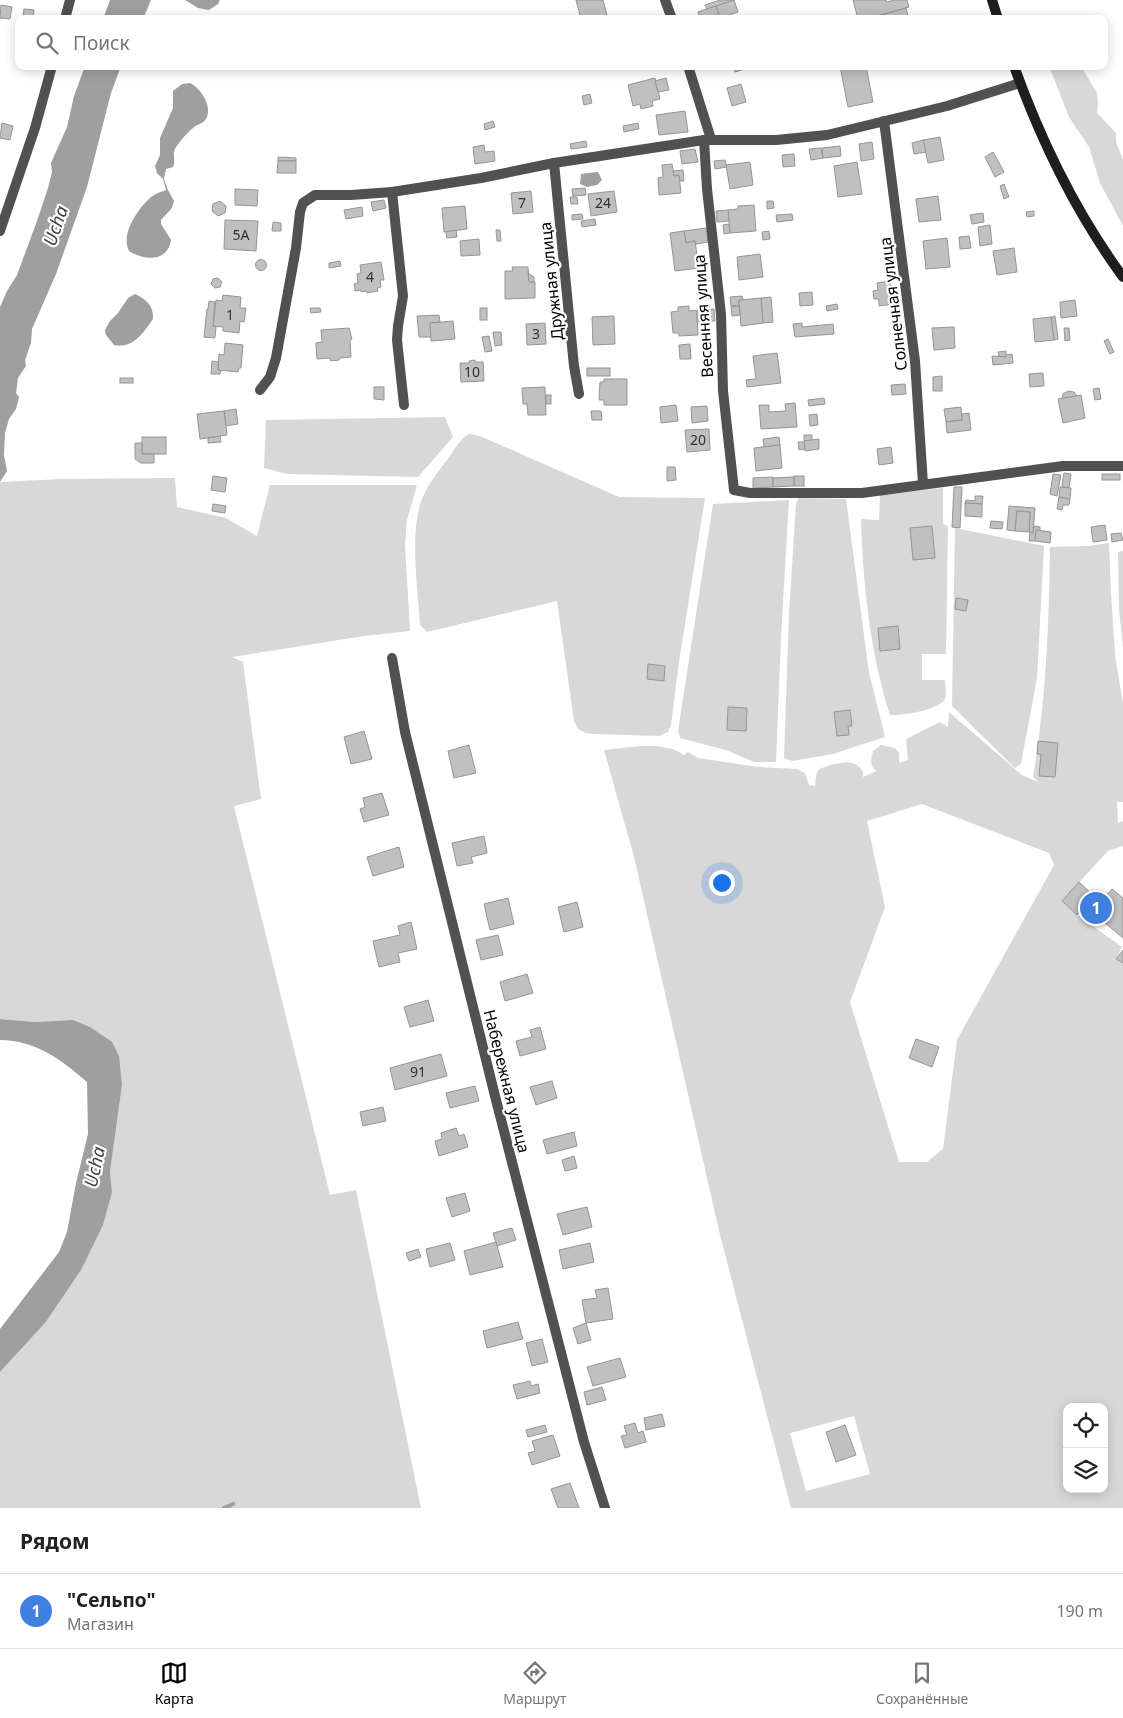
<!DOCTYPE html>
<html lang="ru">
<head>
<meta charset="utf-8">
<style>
  :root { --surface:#fff; --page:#f2f2f2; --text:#222; --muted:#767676; --line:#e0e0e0; --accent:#000 }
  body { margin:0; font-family:"Noto Sans",sans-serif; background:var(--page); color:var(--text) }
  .controls { position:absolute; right:15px; bottom:15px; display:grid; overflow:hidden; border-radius:10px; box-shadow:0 2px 12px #0003 }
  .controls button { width:45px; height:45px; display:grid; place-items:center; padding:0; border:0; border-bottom:1px solid var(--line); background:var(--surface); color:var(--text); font:25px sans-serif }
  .you { position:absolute; left:721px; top:882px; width:18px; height:18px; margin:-12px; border:4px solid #fff; border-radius:50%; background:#1a73e8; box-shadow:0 0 0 8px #1a73e833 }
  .badge { display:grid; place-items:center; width:32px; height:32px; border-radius:50%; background:var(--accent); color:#fff; font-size:16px; font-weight:700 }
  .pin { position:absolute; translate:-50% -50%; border:2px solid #fff; box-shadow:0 1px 5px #0006 }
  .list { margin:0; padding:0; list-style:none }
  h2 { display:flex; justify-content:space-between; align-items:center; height:65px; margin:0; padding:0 20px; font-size:21px }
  h2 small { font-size:16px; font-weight:400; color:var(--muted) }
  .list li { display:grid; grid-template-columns:32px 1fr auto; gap:15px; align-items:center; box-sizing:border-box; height:75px; padding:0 20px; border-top:1px solid var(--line) }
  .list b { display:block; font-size:19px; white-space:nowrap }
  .list p { margin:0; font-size:16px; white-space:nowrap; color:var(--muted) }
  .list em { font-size:16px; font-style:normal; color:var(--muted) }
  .icon { flex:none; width:28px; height:28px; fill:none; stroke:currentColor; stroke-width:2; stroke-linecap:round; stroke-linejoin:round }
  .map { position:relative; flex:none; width:1123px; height:1508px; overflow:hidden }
  .search { position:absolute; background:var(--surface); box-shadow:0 2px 12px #0003; left:15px; right:15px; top:15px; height:55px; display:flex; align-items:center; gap:12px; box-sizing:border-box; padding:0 18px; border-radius:10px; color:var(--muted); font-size:19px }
  .sheet { height:140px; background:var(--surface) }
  nav { display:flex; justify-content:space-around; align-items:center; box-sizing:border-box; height:70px; border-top:1px solid var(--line); background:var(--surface); font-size:14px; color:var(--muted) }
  nav a { display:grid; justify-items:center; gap:2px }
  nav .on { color:var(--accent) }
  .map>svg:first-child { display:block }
</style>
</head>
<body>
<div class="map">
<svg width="1123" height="1508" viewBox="0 0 1123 1508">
  <rect width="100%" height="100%" fill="#fff"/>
  <g fill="#d8d8d8" fill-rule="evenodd">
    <polygon points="1049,66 1081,66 1097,93 1098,103 1097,113 1116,133 1116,142 1123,160 1123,226 1100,183 1089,147 1069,117"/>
    <polygon points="445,417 453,437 418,477 287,474 264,468 266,420"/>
    <path d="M469,434L480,436L619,497L705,498L679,662L671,725L668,732L659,736L593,734L586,733L578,729L574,721L557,601L427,632L420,625C418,588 409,533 422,499C428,484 438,472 447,460C453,452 460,438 469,434Z"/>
    <polygon points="175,478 177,507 226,518 257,536 270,485 417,485 407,520 405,544 410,631 364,636 232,657 243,662 261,799 234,806 330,1195 356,1190 421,1508 0,1508 0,1372 45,1323 112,1192 110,1172 122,1085 73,1020 35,1022 0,1019 0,482 61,479"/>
    <path d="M943,488V524L948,526L946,654H922V680H945C945,685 947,694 945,699C940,710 901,716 890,715C870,652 863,585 861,519L879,520L880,495Z"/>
    <polygon points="799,498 846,499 869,673 885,737 833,754 792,761 784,758 789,614 796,503"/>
    <polygon points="789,500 781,637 776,762 754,762 726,750 680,738 678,731 713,504"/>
    <polygon points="955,528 1044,546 1037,678 1021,764 1015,768 952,706"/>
    <path d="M1109,543L1111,593L1115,655L1123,704V802H1117L1118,823L1123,821V846L1108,851L1062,901L1077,915L1122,947L1116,959L1123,963V1508H791L720,1235L634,857L604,750C629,748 662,740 684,755L688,752L698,758L758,767L797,769L805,773L809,785L815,786C816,781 815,773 819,770C821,767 827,767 830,765C843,762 856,759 863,772V777L877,771C869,767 871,759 873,751L881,745L895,748L899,753V763L908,760L906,739L940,722L948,727L949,712L1022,775L1038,782L1033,777C1046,701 1049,624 1050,547L1088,546ZM922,804L1049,853L1054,865L957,1040L943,1149L927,1162H899L850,1002L885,907L867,821ZM1067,1407H1104V1489H1067ZM854,1416L870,1474L806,1491L790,1433Z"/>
    <polygon points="1123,551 1123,648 1119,609 1118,552"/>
  </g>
  <g fill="#9f9f9f">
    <polygon points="110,0 151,0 143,19 103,19"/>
    <polygon points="185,0 220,0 218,4 209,10 198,8"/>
    <polygon points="85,66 121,66 111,93 87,187 56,274 32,329 31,343 25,360 26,366 18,378 16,393 19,397 16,409 9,419 5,433 4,455 7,471 0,482 0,307 7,291 17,275 37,221 48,188 52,172 51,163 67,127 74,96"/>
    <path d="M190,83C201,88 213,107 206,119C203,124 197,124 193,128C187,133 179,142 175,149C172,154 176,161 173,167L166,169L164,179L168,190L174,201L172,208L161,220V224L171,240C168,262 144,261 129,251C120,233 139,208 151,197C156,193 161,192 166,190L163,179L157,173L155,166L160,155V138L173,108V91L182,84Z"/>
    <polygon points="596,172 598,172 602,180 597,185 587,187 580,184 581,174"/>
    <path d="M135,294C146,299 154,306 153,319C143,333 133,349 114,345L106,335L105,330L110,321L118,313L128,298Z"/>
    <path d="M0,1019L35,1022L73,1020L90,1027L112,1042L119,1056L122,1085L110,1172L112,1192L103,1225L81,1270L45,1323L0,1372V1329L59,1252L67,1232L76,1183L88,1134L87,1082C62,1060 35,1040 0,1040Z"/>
  </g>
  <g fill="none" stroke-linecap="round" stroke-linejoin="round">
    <polyline stroke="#9f9f9f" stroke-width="4" points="224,1508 233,1504"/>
  </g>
  <g fill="#c0c0c0" stroke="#959595">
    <polygon points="576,0 603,0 608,19 581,19"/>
    <polygon points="734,0 738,12 720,18 716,6"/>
    <polygon points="734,0 707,9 705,5 720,0"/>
    <polygon points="853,0 886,0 887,2 894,0 907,0 909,7 867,19 858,19"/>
    <polygon points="1,5 12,7 10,19 0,18"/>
    <polygon points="716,6 720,18 700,19 698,12"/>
    <polygon points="906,8 909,19 867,19"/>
    <polygon points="24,9 34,10 33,17 23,15"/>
    <polygon points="734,66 754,66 735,72"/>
    <polygon points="840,66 866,66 873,102 848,107"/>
    <polygon points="655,78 660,99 652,101 653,106 641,109 640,104 633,106 628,85"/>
    <polygon points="666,78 669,90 658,92 655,81"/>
    <polygon points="741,84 746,102 732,106 727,88"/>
    <polygon points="590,94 592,103 584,105 582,96"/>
    <polygon points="685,111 688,132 659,135 656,115"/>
    <polygon points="493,121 495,127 485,130 484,124"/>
    <polygon points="2,123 13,126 10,140 0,138"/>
    <polygon points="638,123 639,129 624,132 623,126"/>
    <polygon points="940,137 944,160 928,163 923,140"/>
    <polygon points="923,140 926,152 914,154 912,143"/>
    <polygon points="586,141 587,147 571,149 570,144"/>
    <polygon points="872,142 874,159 861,161 859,144"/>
    <polygon points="484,145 485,152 494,151 495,161 475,164 473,147"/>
    <polygon points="840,146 841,156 823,158 822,148"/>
    <polygon points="821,148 823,158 811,160 809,149"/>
    <polygon points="695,149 698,162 682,164 680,151"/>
    <polygon points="993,152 1004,172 995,177 985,157"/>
    <polygon points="794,154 795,166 783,167 782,155"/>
    <polygon points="278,157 296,158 296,161 278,161"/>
    <polygon points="725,160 727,167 715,169 714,161"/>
    <polygon points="278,161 296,161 296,173 277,173"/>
    <polygon points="750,162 753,185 730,189 726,165"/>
    <polygon points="857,162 862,194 838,197 834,166"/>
    <polygon points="672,164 674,176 679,175 681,193 659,195 658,178 663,177 662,165"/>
    <polygon points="683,170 684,181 680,181 679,175 674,176 673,171"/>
    <polygon points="1004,184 1009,197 1004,199 1000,186"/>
    <polygon points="585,188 586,195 573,196 572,189"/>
    <polygon points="235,189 258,190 257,206 235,205"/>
    <polygon points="531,191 533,212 513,214 511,193"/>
    <polygon points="614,191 617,212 591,216 588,194"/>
    <polygon points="938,196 941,220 919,222 916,199"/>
    <polygon points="570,197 577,197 578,204 571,204"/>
    <polygon points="384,200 386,208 373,211 371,202"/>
    <polygon points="220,201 226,206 225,213 218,216 212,211 213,204"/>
    <polygon points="767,201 773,201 774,208 767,209"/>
    <polygon points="754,205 756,231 730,233 728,210 738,209 738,206"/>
    <polygon points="465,206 467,229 444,232 442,208"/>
    <polygon points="362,207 363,216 346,219 344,210"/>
    <polygon points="728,210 729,221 717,222 716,211"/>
    <polygon points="1034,211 1034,216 1027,217 1026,212"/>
    <polygon points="983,213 984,222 972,224 970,215"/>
    <polygon points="582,214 583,219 572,220 572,215"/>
    <polygon points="792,214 793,220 777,222 776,215"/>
    <polygon points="595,219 596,225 582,227 581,221"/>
    <polygon points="225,220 258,221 256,251 224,249"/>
    <polygon points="273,222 281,223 281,231 272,231"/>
    <polygon points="729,224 730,233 724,234 723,225"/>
    <polygon points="990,225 992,244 980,246 978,227"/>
    <polygon points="706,228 708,242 696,244 695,241 686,243 684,231"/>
    <polygon points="456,230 457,237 447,238 446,232"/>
    <polygon points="496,230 500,230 501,241 497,241"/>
    <polygon points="684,231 686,243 695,241 699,268 675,271 670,233"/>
    <polygon points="769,231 770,239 763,240 762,232"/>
    <polygon points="969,236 971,248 960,249 959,237"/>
    <polygon points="947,238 950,267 926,269 923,241"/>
    <polygon points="479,239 480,255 461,256 460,241"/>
    <polygon points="1014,248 1017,272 997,275 993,251"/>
    <polygon points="760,254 763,277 739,280 737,257"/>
    <circle cx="261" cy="265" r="5.5"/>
    <polygon points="340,261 341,266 329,268 329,263"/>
    <polygon points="381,262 384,280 380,280 381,287 377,288 378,291 367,293 366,291 361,292 361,290 355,291 354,284 358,283 357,274 361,273 360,265"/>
    <polygon points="512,267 528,267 529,282 535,282 535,298 505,299 505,271 513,271"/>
    <polygon points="528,273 534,277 534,282 529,282"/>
    <polygon points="218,278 222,282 220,287 215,288 211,284 213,279"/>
    <polygon points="890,281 893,304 879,306 879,299 874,299 873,291 878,290 877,283"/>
    <polygon points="812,292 813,305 800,306 799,293"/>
    <polygon points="223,295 241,297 240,308 246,308 244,322 240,321 239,333 223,331 223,327 213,326 216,300 222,301"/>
    <polygon points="742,296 743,300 739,300 739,305 731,306 730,297"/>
    <polygon points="771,297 773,322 763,323 761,298"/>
    <polygon points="761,298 763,323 741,326 739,300"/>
    <polygon points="1075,300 1077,316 1061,318 1060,302"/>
    <polygon points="209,301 215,302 213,326 216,327 215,338 204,337 207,309 208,309"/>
    <polygon points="837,304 838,309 827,311 826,306"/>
    <polygon points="558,306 559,313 553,314 552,307"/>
    <polygon points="689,306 689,311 697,310 698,335 679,336 679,333 673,333 671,312 678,311 678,307"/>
    <polygon points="739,306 740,315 732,316 731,307"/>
    <polygon points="310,308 320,308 321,312 311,313"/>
    <rect x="480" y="308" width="7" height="12"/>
    <polygon points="714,309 715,321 697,322 697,310"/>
    <polygon points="439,315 440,322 430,323 431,337 419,337 417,316"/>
    <polygon points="614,316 615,344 593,345 592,317"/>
    <polygon points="1055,316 1058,339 1054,340 1051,317"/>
    <polygon points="1051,317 1054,340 1035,342 1033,319"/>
    <polygon points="453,321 455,339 431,341 430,323"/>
    <polygon points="545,323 546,344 527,345 526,324"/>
    <polygon points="802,323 802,327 833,324 834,334 795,337 793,324"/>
    <polygon points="954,327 955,348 934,350 932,328"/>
    <polygon points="349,328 352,339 350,341 351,357 340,358 339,360 331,361 329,358 317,359 316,343 322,342 321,330"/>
    <polygon points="1064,328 1069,328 1070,340 1065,341"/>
    <polygon points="493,332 501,332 502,345 495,346"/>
    <polygon points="489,336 492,351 485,352 482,337"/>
    <polygon points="1108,339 1114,352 1110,354 1104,341"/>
    <polygon points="225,343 243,345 241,368 239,368 238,372 218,370 219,354 224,355"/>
    <polygon points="690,344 691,359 680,359 679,345"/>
    <polygon points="1006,351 1006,357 999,357 998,352"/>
    <polygon points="777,353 781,383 747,387 746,380 756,379 753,356"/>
    <polygon points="1012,354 1013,363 993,365 992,356 1006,357 1006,355"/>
    <polygon points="475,360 475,362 483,362 484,381 461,382 460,363 469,363 469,361"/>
    <polygon points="212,361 218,362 218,370 221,371 220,374 211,374"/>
    <rect x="587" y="368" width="23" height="8"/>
    <polygon points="1043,373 1044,386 1030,387 1029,374"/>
    <polygon points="942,376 942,391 933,391 933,377"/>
    <rect x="120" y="378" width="13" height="5"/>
    <polygon points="604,379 627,379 627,405 604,405 604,400 599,400 600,382 604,382"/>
    <polygon points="905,384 906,394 892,395 891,385"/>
    <polygon points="374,387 384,387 384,400 374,399"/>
    <polygon points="545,387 546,415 528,415 527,404 523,404 522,388"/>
    <polygon points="1099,388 1101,399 1095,400 1093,389"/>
    <polygon points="1068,391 1074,392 1077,396 1062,399 1063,394"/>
    <rect x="546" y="395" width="5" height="9"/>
    <polygon points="1081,395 1085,418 1063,423 1058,399"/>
    <polygon points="824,398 825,404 809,406 808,400"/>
    <polygon points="795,403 797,427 761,429 759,405 769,405 769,412 786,411 785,404"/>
    <polygon points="676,405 678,421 661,423 660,407"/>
    <polygon points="707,406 708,421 692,423 691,407"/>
    <polygon points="961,407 962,420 946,422 944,409"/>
    <polygon points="236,409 238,424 226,426 224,411"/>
    <polygon points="224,411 227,435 200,439 197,414"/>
    <polygon points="591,411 601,411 602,420 592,420"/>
    <polygon points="969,413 971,430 947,433 946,422 962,420 962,414"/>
    <polygon points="817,414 818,425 810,426 809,415"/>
    <polygon points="709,429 710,450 687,452 685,430"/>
    <polygon points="804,435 812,435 812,440 804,441"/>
    <polygon points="220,436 221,442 208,443 208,438"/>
    <rect x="142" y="437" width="24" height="17"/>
    <polygon points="779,437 780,445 764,447 763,439"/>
    <polygon points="819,439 819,449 805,451 804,441"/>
    <polygon points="798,442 804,442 805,449 799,450"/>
    <polygon points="135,443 142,443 142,454 154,454 154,463 141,463 135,459"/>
    <polygon points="780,445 782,468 756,471 754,448"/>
    <polygon points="891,447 893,463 879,465 877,449"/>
    <polygon points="667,467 675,467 676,480 667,481"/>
    <polygon points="1064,473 1071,474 1069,488 1062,487"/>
    <polygon points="1053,474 1061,475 1057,496 1050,494"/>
    <rect x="1102" y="474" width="18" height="6"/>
    <polygon points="213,476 227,478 225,492 211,490"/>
    <rect x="794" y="476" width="10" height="10"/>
    <polygon points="773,477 773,487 753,488 753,478"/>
    <polygon points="794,477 794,486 773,487 773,478"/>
    <polygon points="954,487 962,487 960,528 952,527"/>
    <polygon points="1060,487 1071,488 1070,499 1059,497"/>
    <polygon points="975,496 983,496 982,504 965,503 966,500 975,501"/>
    <polygon points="1059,497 1070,499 1069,505 1063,505 1062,510 1057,509"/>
    <polygon points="965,503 982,504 982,517 965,516"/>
    <polygon points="213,504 226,506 225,513 212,511"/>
    <polygon points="1009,506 1035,508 1033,533 1029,532 1030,512 1017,511 1015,531 1007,530"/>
    <polygon points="1017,511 1030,512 1029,532 1015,531"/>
    <polygon points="991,521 1003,522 1002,529 990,528"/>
    <polygon points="1105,525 1107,540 1093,542 1091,527"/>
    <polygon points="932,526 935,558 913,560 910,528"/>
    <polygon points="1034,526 1040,527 1040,531 1036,530 1035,541 1029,541 1030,532 1033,533"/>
    <polygon points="1036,530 1051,532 1050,543 1035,541"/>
    <polygon points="1121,533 1123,540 1112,542 1111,534"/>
    <polygon points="956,598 968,600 966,611 955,609"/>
    <polygon points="898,626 900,649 880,651 878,628"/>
    <polygon points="648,664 665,666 664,681 647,679"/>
    <polygon points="728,707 747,708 746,731 727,730"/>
    <polygon points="850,710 852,726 848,726 849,735 837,736 834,712"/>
    <polygon points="364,731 372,759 351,764 344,737"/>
    <polygon points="1038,741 1058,743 1055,777 1039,776 1041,754 1037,754"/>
    <polygon points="469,745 476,773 454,778 448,751"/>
    <polygon points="382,793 389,815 364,822 360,809 365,807 363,798"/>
    <polygon points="484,836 487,853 471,857 473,863 457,866 452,843"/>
    <polygon points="399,847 404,867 373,876 367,857"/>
    <polygon points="1079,882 1094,896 1077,915 1062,901"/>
    <polygon points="1112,889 1123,898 1123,938 1092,912"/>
    <polygon points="508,898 514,924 490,930 484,904"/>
    <polygon points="577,902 583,927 564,932 558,907"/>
    <polygon points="411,922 417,949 398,953 400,962 379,967 373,941 400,935 398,926"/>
    <polygon points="498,935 503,955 481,960 476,940"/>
    <polygon points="1123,950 1123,963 1116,959"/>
    <polygon points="527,974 533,993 505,1001 500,982"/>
    <polygon points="428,1000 434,1021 410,1027 404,1007"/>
    <polygon points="540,1027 546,1049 520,1056 516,1041 532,1037 530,1030"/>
    <polygon points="916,1039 939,1047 932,1067 909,1058"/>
    <polygon points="441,1054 447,1076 395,1090 390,1068"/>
    <polygon points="552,1081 557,1098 536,1105 530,1087"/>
    <polygon points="475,1086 479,1101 450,1108 446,1093"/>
    <polygon points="383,1107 386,1121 363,1126 360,1112"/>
    <polygon points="456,1128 459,1136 464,1134 468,1147 439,1156 435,1141 442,1139 441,1133"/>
    <polygon points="574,1132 577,1146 547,1154 543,1140"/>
    <polygon points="574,1156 577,1168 565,1171 562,1160"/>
    <polygon points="465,1193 470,1211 452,1217 446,1198"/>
    <polygon points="587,1207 592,1227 563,1235 557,1214"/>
    <polygon points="512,1228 516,1240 497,1246 493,1233"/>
    <polygon points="496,1242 503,1267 470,1275 464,1251"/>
    <polygon points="450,1243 455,1260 430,1267 426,1249"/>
    <polygon points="590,1243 594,1262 563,1269 559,1250"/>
    <polygon points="418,1249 421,1257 409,1261 406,1253"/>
    <polygon points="608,1288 613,1319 586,1323 582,1300 597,1298 595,1290"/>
    <polygon points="518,1322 523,1339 487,1348 483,1331"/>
    <polygon points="586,1323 591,1340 578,1344 573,1328"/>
    <polygon points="542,1339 548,1362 532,1366 526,1343"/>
    <polygon points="620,1358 626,1377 593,1386 587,1367"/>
    <polygon points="530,1381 531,1386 538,1384 540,1393 517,1399 513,1385"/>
    <polygon points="602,1387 606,1400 587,1405 584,1392"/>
    <polygon points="662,1414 665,1426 646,1430 644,1418"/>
    <polygon points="635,1423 638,1433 643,1431 646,1442 625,1448 621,1436 627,1435 624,1426"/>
    <polygon points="545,1425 547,1432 528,1437 526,1430"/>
    <polygon points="845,1425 856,1455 836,1462 826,1432"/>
    <polygon points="553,1435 560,1456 532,1465 528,1453 535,1451 532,1441"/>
    <polygon points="570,1483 579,1508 558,1508 551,1489"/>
  </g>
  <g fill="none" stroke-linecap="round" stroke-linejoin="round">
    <g stroke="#515151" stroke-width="10">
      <polyline points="665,0 672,19"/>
      <polyline points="65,19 70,0"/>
      <polyline points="688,66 711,139"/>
      <polyline points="884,121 915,361 923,484"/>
      <polyline points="704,140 707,189 721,314 723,391 734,490 750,493 862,493 1063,466 1123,466"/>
      <polyline points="554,163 574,366 579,394"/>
      <polyline points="392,192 403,296 398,326 397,340 404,405"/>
      <polyline points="0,231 35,128 52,66"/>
      <polyline points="260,390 270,377 276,358 296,248 300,212 303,203 315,195 351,195 392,192 481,178 554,163 704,140 776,140 827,135 947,106 1020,83"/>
      <polyline points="392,658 405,732 495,1096 584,1442 605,1508"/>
    </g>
    <g stroke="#1e1e1e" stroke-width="10">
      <polyline points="992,0 998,19"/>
      <path d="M1014,66C1041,141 1076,213 1123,277"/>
    </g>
  </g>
  <g text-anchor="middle" stroke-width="4.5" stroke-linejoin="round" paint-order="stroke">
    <g font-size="14" fill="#303030">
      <text x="522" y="208">7</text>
      <text x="603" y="208">24</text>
      <text x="241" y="240">5А</text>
      <text x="370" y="282">4</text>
      <text x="230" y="320">1</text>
      <text x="536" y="339">3</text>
      <text x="472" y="377">10</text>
      <text x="698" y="445">20</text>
      <text x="418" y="1077">91</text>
    </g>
    <g font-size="16" fill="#000" stroke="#fff">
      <text transform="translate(551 281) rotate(-96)" y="6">Дружная улица</text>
      <text transform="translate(893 304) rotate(-97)" y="6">Солнечная улица</text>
      <text transform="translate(703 316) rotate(-94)" y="6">Весенняя улица</text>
      <text transform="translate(507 1081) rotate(76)" y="6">Набережная улица</text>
    </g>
    <g font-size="18" font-style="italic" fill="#404040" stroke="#fff">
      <text transform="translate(56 226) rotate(-71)" y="6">Ucha</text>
      <text transform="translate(95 1167) rotate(-78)" y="6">Ucha</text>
    </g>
  </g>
</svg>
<div class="controls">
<button><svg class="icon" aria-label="locate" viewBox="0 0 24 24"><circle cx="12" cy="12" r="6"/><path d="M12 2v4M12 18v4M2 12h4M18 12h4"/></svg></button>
<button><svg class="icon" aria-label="layers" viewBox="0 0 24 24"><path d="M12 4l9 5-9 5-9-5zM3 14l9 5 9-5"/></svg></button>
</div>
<div class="you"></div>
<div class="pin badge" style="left:1096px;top:908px;background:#3f7fe0">1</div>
<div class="search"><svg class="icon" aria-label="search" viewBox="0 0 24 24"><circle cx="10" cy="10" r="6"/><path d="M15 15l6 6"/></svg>Поиск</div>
</div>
<section class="sheet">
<h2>Рядом<small></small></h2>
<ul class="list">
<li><span class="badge" style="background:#3f7fe0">1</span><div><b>&quot;Сельпо&quot;</b><p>Магазин</p></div><em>190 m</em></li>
</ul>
</section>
<nav>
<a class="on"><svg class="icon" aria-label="map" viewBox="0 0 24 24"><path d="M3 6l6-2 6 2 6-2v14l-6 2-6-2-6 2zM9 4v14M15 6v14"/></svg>Карта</a>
<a><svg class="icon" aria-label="directions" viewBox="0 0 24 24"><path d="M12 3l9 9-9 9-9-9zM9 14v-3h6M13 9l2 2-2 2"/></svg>Маршрут</a>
<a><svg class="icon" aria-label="saved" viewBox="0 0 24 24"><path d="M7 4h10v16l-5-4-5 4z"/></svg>Сохранённые</a>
</nav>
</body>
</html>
